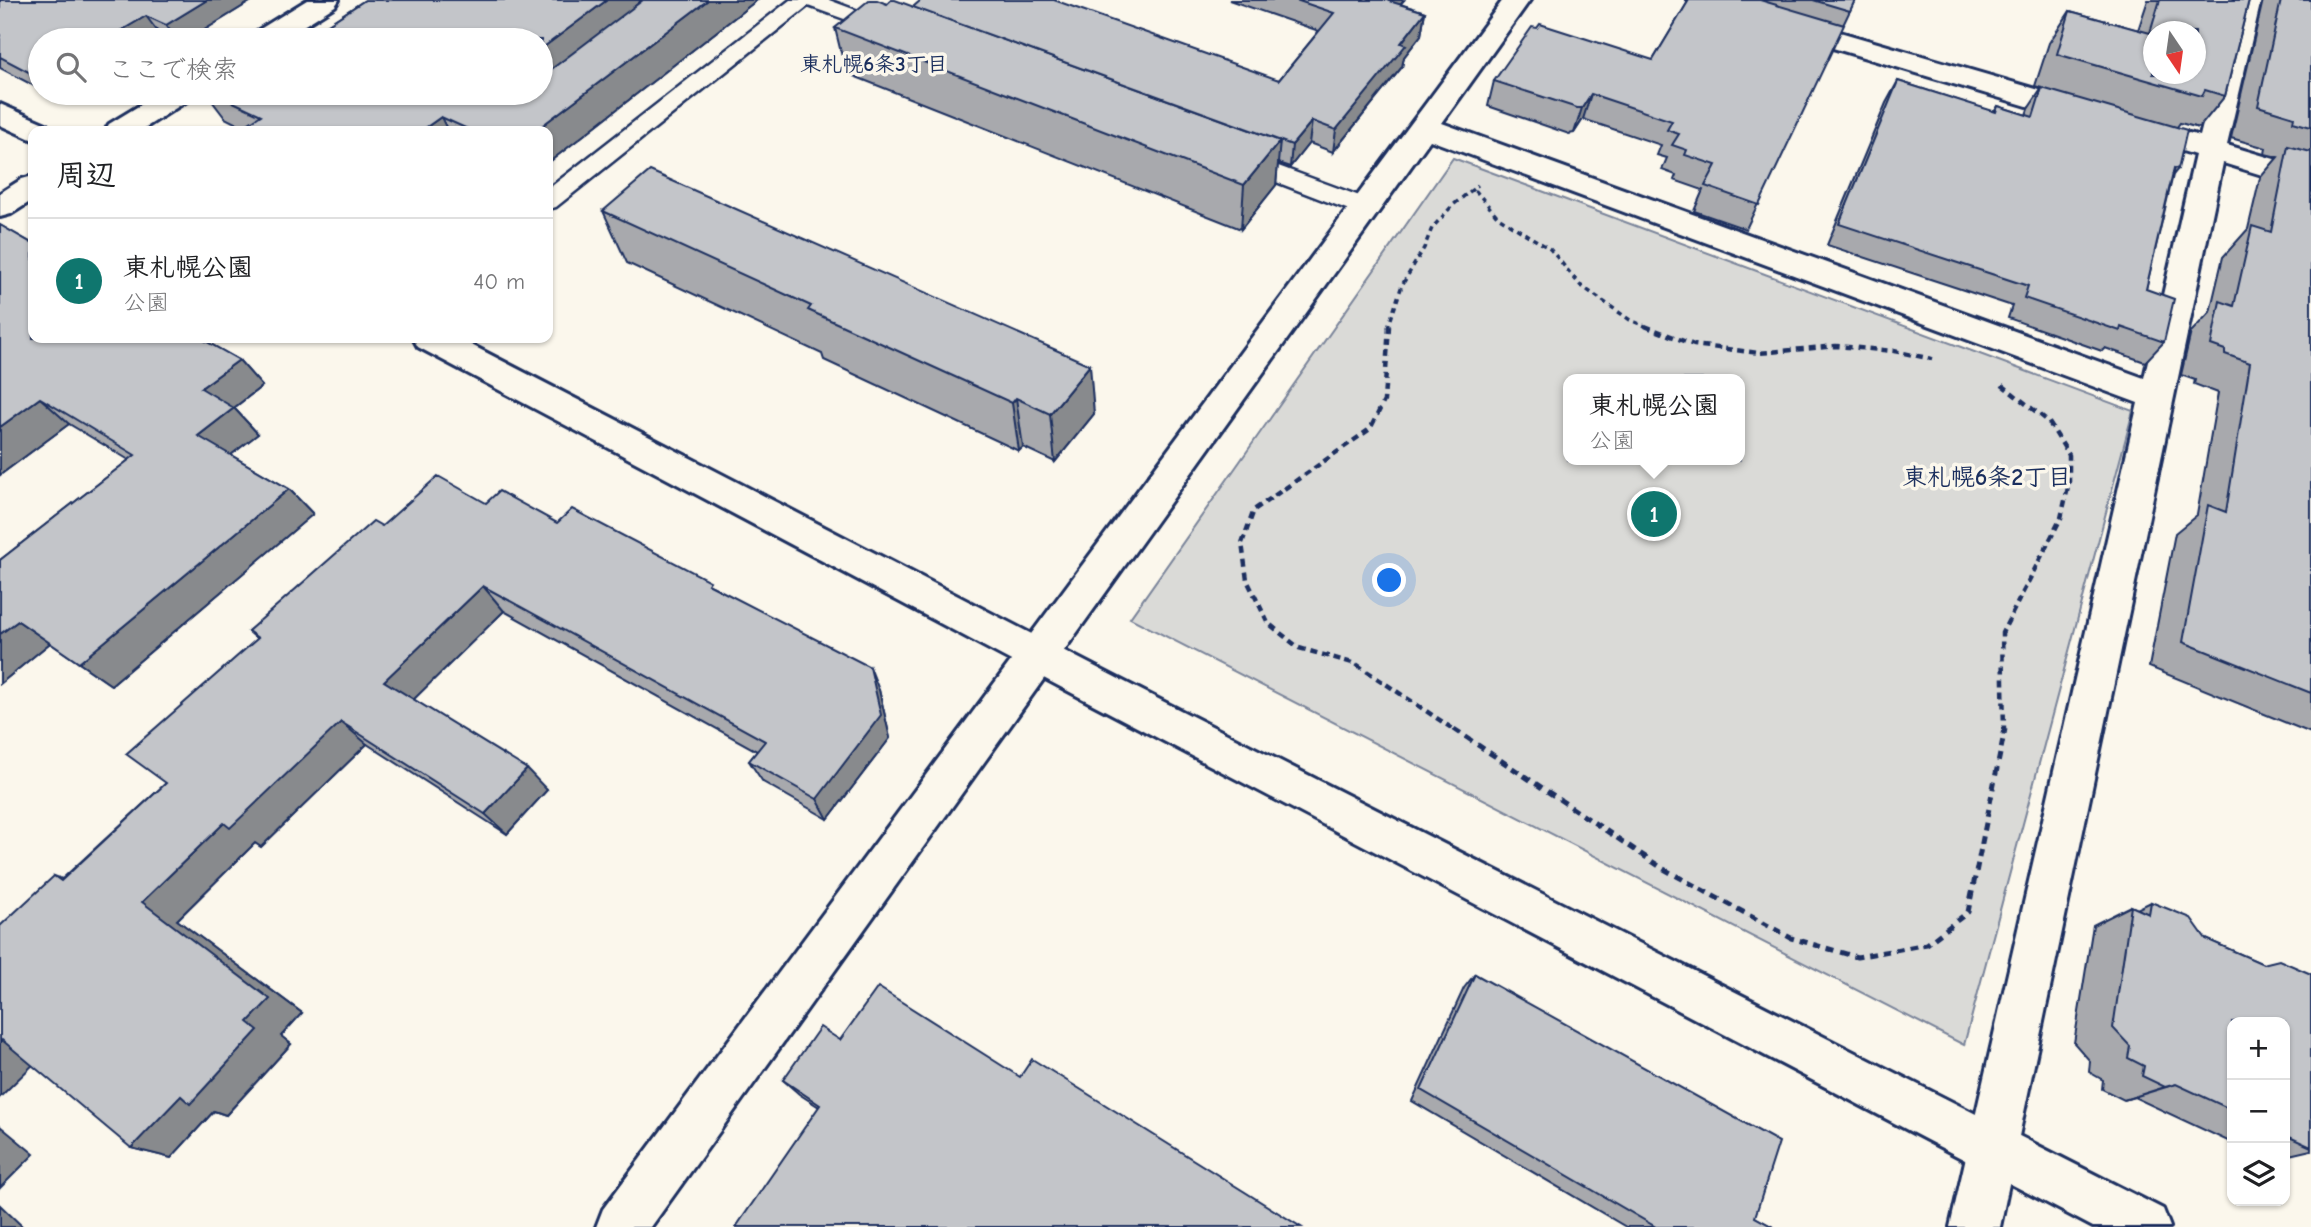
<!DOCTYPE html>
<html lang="ja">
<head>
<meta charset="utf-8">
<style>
  :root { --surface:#fff; --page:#f2f2f2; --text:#202124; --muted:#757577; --line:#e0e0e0; --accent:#0f766e }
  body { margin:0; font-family:"Comic Neue","Klee One",sans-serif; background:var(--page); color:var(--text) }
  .controls { position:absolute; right:21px; bottom:21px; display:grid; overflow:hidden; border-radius:14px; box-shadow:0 2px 5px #0004 }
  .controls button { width:63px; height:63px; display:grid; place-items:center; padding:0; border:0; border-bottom:2px solid var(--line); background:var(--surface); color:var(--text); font:35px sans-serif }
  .compass { position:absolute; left:2143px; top:21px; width:63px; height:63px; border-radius:50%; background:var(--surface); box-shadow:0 2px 5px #0004; rotate:167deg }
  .you { position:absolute; left:1390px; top:581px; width:24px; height:24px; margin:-18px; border:5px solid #fff; border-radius:50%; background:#1a73e8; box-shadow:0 0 0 10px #1a73e833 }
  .badge { display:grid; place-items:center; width:46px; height:46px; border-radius:50%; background:var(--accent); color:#fff; font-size:23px; font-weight:700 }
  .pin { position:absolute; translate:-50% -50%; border:4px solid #fff; box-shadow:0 2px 7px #0006 }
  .popup { position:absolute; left:1563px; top:374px; width:182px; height:91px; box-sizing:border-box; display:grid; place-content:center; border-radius:14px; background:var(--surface); filter:drop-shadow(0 2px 5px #0005); font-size:23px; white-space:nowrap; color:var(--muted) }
  .popup b { font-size:26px; color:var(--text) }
  .popup::after { content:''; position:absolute; left:50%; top:100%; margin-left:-14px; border:14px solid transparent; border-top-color:var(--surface) }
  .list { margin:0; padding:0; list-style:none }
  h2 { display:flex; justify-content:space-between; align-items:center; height:91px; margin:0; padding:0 28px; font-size:30px }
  h2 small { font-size:23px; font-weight:400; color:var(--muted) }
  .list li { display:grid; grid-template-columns:46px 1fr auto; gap:21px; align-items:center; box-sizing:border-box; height:126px; padding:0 28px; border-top:2px solid var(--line) }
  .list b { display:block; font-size:26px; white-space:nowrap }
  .list p { margin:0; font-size:23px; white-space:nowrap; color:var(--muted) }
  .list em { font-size:23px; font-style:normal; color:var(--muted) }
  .icon { flex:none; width:38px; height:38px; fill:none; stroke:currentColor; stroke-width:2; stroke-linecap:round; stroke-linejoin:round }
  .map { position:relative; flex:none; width:2311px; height:1227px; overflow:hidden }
  .search { position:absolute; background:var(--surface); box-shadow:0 2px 5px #0004; left:28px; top:28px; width:525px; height:77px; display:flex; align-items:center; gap:18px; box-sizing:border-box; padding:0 24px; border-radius:38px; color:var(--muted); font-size:26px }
  .panel { position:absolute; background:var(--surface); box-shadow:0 2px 5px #0004; left:28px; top:126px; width:525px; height:217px; border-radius:14px }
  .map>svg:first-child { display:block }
</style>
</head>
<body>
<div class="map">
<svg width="2311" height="1227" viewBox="0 0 2311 1227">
  <rect width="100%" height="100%" fill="#fbf7ec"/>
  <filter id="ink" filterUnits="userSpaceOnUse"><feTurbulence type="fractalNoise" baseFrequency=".0143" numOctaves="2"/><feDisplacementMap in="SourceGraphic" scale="14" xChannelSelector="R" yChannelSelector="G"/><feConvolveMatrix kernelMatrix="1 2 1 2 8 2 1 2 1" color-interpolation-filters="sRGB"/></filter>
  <g filter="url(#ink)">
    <path fill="#dadad7" stroke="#7a849a" stroke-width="2" fill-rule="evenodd" d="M1453,158L2133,411L1964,1045L1130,618ZM1568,379H1740V460H1568Z"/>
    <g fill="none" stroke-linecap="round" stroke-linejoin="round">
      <g stroke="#1b2f5e" stroke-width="5">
        <g id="service">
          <polygon points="790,0 829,0 896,25 900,29 896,33 889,35 808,6 556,207 548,209 548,189"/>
          <polygon points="1240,152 1373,201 1377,207 1373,213 1365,215 1357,213 1232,165 1228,160 1232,155"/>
        </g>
      </g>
      <g stroke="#1b2f5e" stroke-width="6">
        <g id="minor">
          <polygon points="1503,0 1530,0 1442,123 2144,378 2195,155 2179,150 2174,143 2179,136 2189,133 2200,136 2235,0 2261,0 2227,145 2311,170 2311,190 2223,163 2000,1227 1950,1227 2138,403 1430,140 651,1227 596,1227 603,1209"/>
          <polygon points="1688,0 1730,0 2094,106 2098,113 2094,120 2084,122 2074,120 1692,6"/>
        </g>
      </g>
      <g stroke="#1b2f5e" stroke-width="6">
        <g id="tertiary">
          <polygon points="307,0 339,0 335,6 281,40 248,40 252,34"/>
          <polygon points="160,93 194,93 190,99 140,131 105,131 109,124"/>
          <polygon points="0,104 46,124 51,131 33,131 33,140 0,125"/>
          <polygon points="33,176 33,200 11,214 0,217 0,193 22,179"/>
          <polygon points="413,338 458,338 1117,678 2163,1209 2170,1227 2093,1227 1089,702 418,347"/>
        </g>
      </g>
      <g stroke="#1b2f5e" stroke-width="3.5" stroke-dasharray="5 4.5" stroke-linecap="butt">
        <polyline points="1475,190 1498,217 1550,249 1580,285 1630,320 1650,328"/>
        <polyline points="1388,328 1402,285 1424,248 1432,228 1453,205 1478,185"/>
      </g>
      <g stroke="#1b2f5e" stroke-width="4.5" stroke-dasharray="7 5" stroke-linecap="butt">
        <polyline points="1389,326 1384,401 1370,429 1254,510 1242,543 1247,580 1268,623 1299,648 1356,664 1456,731"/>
        <polyline points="1645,326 1694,345 1759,353 1836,346 1894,351 1932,359"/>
        <polyline points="2002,385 2048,421 2069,455 2069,483 2061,518 2002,633 2004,731"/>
      </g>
      <polyline stroke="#1b2f5e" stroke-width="5" stroke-dasharray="8 6" stroke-linecap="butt" points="1454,729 1662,868 1791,938 1857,957 1927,944 1968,912 2005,729"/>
      <use href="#service" fill="#fbf7ec" fill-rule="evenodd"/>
      <use href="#minor" fill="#fbf7ec" fill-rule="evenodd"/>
      <use href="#tertiary" fill="#fbf7ec" fill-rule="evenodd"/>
    </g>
    <g fill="#a8a9ad" stroke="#1b2f5e" stroke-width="2" fill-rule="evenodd">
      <polygon points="0,0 253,0 188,40 170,40 161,36 154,40 40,40 40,89 0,68"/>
      <path d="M365,0H757L548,163V131H237L243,127L225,118L206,93H541V40H284L319,30ZM485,94L506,103H489Z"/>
      <polygon points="1229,0 1404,0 1400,4 1425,12 1421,35 1404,57 1402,67 1333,152 1309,143 1290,167 1278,163 1276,185 1241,229 846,73 835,28 887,4 913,7 1279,80 1319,31"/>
      <polygon points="1689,0 1855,0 1746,229 1694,211 1703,190 1674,180 1676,175 1662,170 1667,158 1657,155 1661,145 1583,119 1574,133 1569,134 1488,106 1494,81 1653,60"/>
      <polygon points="2148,0 2249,0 2225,96 2199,128 2180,123 2177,127 2178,169 2173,175 2146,289 2164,342 2145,362 2105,348 2102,351 2008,318 2012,306 1827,245 1886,103 1898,81 1994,112 1998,106 2026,115 2028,109 2042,88 2035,86 2049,43 2070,11 2138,30"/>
      <polygon points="2263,0 2311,0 2311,733 2149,667 2175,533 2197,515 2218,393 2194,384 2195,380 2181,375 2191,332 2210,312 2223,257 2248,229 2260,178 2278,157 2265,154 2266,148 2231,138"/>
      <polygon points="603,211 1094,414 1055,462 1023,447 1019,451 824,360 822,354 627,263"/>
      <polygon points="0,225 239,360 262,386 234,408 258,434 231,455 289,489 313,514 111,685 50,643 0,684 0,560 129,460 69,424 0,475"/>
      <polygon points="486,503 557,523 714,587 879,690 890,738 828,819 763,782 749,761 757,751 504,611 413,699 547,790 507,834 367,744 261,847 255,843 177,920 302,1013 281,1036 291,1044 226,1115 214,1111 171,1158 131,1148 54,876 62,879 166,783 257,639 248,631 382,526"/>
      <polygon points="2151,902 2206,939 2263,964 2311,974 2311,1150 2285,1156 2285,1022 2232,1022 2232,1143 2134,1097 2124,1100 2102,1089 2103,1080 2089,1072 2090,1061 2074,1043 2093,925 2131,906 2137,909"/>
      <polygon points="1475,974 1755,1217 1773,1227 1626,1227 1412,1101 1464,988"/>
      <polygon points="840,1040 1020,1077 819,1107 799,1094 783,1080"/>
    </g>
    <g fill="#888a8d" stroke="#1b2f5e" stroke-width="2">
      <polygon points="207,0 253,0 188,40 177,40 166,25"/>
      <polygon points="607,0 642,0 541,90 541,49"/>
      <polygon points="708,0 757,0 548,163 548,131 535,131"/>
      <polygon points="1390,0 1404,0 1386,23"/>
      <polygon points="1425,12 1421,35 1404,57 1402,67 1333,152 1336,130"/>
      <polygon points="146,16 161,36 154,40 105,40"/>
      <polygon points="53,93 65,93 57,98"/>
      <polygon points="484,93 500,123 478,103"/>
      <polygon points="510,93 538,93 518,108"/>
      <polygon points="1591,94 1583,119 1574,133 1582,108"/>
      <polygon points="441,117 448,131 421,131"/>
      <polygon points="1312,121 1309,143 1290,167 1292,145"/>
      <polygon points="1280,141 1276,185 1241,229 1244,185"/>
      <polygon points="239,360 262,386 226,414 201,388"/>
      <polygon points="1090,365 1094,414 1055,462 1050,414"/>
      <polygon points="40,398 69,424 0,475 0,427"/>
      <polygon points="1016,398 1023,447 1019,451 1012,403"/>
      <polygon points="234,408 258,434 223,461 198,436"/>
      <polygon points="289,489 313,514 111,685 79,663"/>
      <polygon points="483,586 504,611 409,704 384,681"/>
      <polygon points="18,621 50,643 0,684 0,634"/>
      <polygon points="870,667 879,690 890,738 828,819 817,799"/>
      <polygon points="341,722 367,744 261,847 255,843 177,920 302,1013 281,1036 291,1044 226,1115 214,1111 171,1158 131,1148 248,1022 142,902 224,823"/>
      <polygon points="527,769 547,790 507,834 485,814"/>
      <polygon points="2,1040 45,1053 0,1097 0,1042"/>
      <polygon points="2176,1084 2124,1100 2165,1087"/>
      <polygon points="0,1126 34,1154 0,1188"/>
      <polygon points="0,1205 23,1227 0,1227"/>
    </g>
    <g fill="#c3c5c9" stroke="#1b2f5e" stroke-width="2" fill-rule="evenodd">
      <polygon points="0,0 207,0 166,25 146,16 105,40 40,40 40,78 0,57"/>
      <polygon points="365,0 607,0 541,49 541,40 284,40 309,25 319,30"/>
      <polygon points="643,0 708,0 535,131 472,131 441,117 421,131 237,131 261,115 214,93 484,93 478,103 506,103 520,93 541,93 541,77"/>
      <polygon points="869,0 877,0 887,4 891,0 895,0 1280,141 1244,185 835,28"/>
      <polygon points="921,0 1054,0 1279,80 1334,13 1296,0 1390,0 1389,1 1425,12 1401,43 1406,45 1336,130 1312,121 1292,145 913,7"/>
      <polygon points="1689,0 1760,0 1844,25 1759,205 1705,186 1716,165 1685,155 1687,150 1672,145 1679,134 1667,130 1672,121 1591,94 1582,108 1577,108 1494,81 1532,27 1537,28 1540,24 1653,60"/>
      <polygon points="1813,0 1855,0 1850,11"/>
      <path d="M2160,0H2249L2225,96L2205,90L2202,96L2057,54L2070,11L2150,33ZM2153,32H2195V74H2153Z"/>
      <polygon points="2281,0 2311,0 2311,127 2293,122 2294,117 2258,106"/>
      <polygon points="1898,81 1996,112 1998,106 2033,117 2042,88 2187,130 2178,169 2174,168 2146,289 2174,299 2164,342 2121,327 2120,331 2024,298 2028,286 1839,224"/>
      <polygon points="2288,146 2311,152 2311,693 2183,642 2208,505 2226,512 2250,363 2225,354 2225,350 2211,345 2220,301 2234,306 2252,226 2271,232"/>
      <polygon points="650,171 1090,365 1050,414 1016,398 1012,403 808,310 811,306 603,211"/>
      <polygon points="0,225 33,244 33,338 200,338 239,360 201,388 234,408 198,436 289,489 79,663 18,621 0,634 0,560 135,455 40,398 0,427"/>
      <polygon points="438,476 486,503 499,491 557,523 572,509 710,581 708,584 870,667 881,715 817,799 749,761 765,741 483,586 384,681 527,769 485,814 341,722 230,828 224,823 142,902 270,999 248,1022 258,1030 190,1104 181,1096 131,1148 2,1040 0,1042 0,926 54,876 61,881 166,783 126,754 258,638 248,631 373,521 382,526"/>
      <polygon points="2151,902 2191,918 2206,939 2263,964 2279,960 2311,974 2311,1147 2285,1135 2285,1022 2232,1022 2232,1110 2176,1084 2165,1087 2142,1076 2144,1066 2128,1058 2130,1046 2113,1028 2131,906 2149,914"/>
      <polygon points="1475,974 1779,1142 1755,1217 1773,1227 1656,1227 1421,1090"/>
      <polygon points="878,987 1020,1077 1032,1059 1301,1227 736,1227 820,1105 783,1080 820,1027 840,1040"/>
    </g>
  </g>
  <g text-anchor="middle" stroke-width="7" stroke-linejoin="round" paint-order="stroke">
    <g font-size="21" font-weight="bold" fill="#1b2f5e" stroke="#fbf7ec">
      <text x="874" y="71">東札幌6条3丁目</text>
    </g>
    <g font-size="24" font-weight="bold" fill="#1b2f5e" stroke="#fbf7ec">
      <text x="1987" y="485">東札幌6条2丁目</text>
    </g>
  </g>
</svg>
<div class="controls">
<button>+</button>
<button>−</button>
<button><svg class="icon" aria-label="layers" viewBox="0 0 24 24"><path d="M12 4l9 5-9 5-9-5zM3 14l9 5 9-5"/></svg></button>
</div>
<svg class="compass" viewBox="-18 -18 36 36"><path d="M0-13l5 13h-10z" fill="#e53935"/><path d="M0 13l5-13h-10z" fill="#757577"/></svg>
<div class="you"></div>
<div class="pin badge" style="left:1654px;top:514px">1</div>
<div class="popup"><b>東札幌公園</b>公園</div>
<div class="search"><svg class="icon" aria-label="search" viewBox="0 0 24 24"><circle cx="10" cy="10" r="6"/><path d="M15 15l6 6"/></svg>ここで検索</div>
<section class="panel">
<h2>周辺<small></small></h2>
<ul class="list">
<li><span class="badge">1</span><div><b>東札幌公園</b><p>公園</p></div><em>40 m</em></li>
</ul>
</section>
</div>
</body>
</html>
